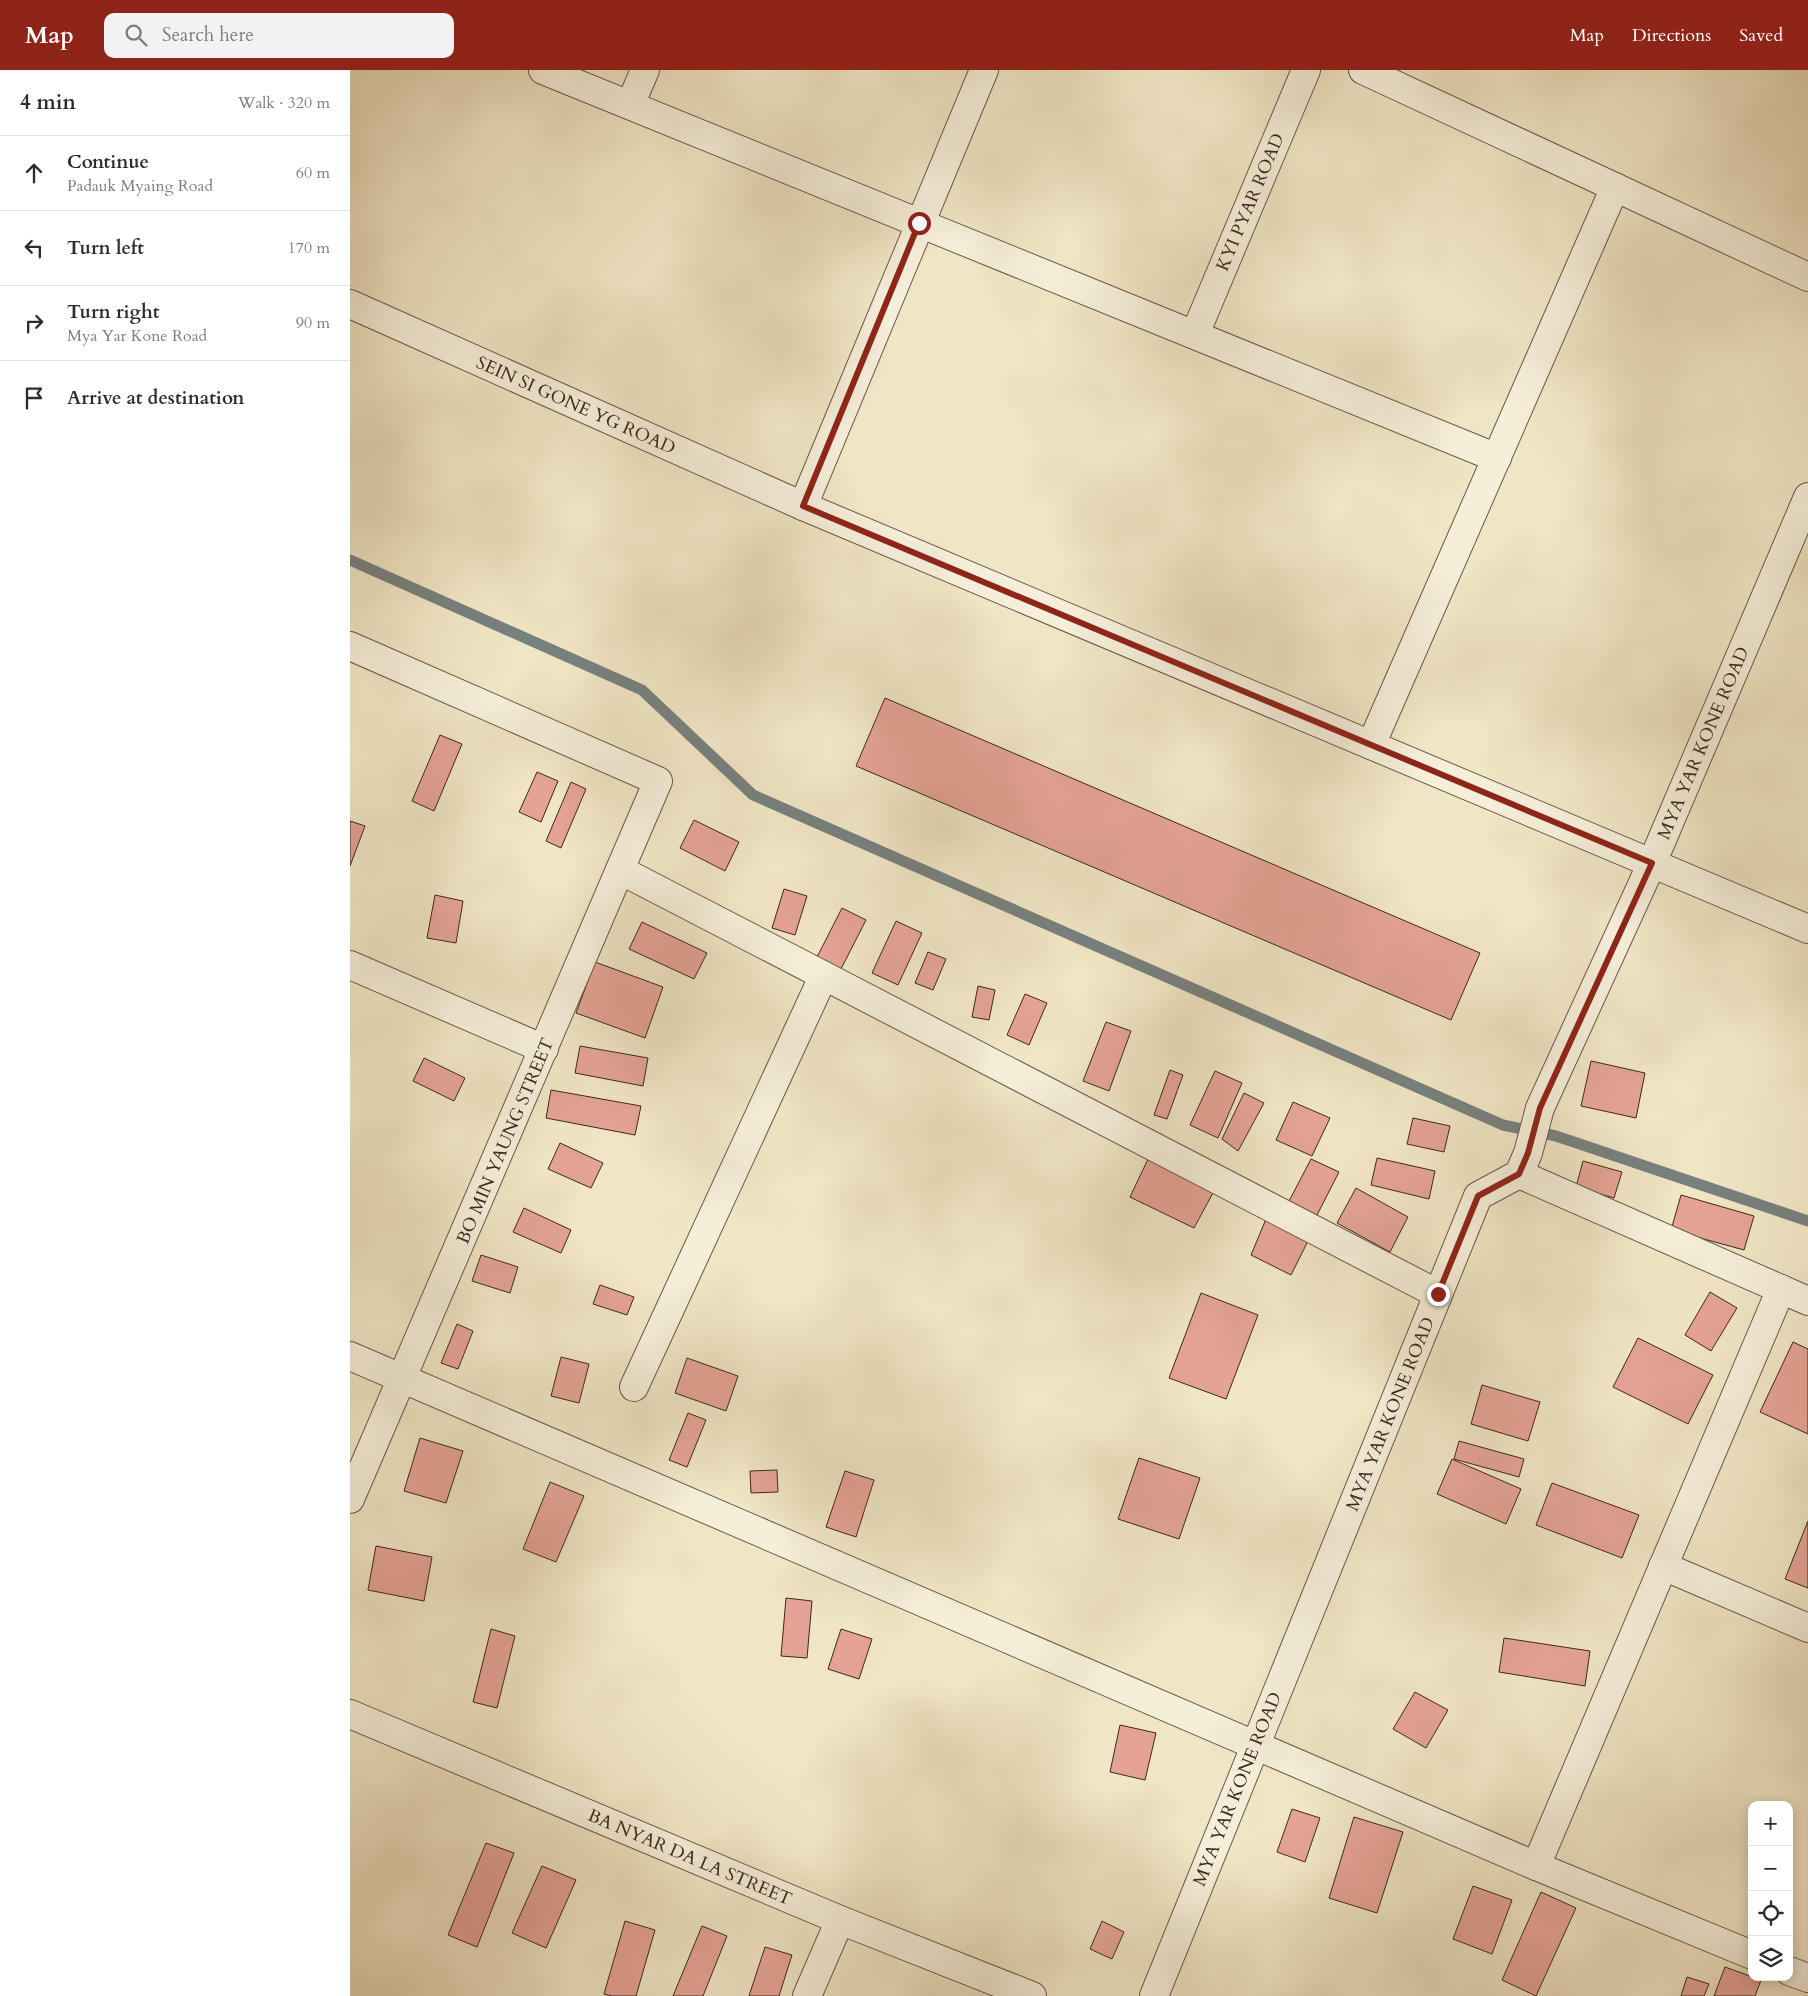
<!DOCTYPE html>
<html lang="en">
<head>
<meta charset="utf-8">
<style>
  :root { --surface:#fff; --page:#f2f2f3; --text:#2b2b33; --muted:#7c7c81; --line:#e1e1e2; --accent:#8f2418 }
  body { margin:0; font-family:Cardo,serif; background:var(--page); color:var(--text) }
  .controls { position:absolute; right:15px; bottom:15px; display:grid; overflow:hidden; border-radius:10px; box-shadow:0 2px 12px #0003 }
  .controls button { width:45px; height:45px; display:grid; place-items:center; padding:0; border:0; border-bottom:1px solid var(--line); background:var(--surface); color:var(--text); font:25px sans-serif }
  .stop { position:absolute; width:15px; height:15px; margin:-11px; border:4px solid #8f2418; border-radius:50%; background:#fff }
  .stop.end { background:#8f2418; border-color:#fff; box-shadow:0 1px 5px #0008 }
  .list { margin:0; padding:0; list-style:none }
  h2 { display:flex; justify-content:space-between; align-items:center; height:65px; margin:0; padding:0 20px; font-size:21px }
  h2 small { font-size:16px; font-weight:400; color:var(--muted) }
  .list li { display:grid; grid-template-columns:32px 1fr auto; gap:15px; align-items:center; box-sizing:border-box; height:75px; padding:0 20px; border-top:1px solid var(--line) }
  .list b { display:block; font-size:19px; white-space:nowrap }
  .list p { margin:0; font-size:16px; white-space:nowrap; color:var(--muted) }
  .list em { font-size:16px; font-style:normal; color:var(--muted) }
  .icon { flex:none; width:28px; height:28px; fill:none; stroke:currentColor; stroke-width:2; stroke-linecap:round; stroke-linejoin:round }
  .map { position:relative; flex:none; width:1458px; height:1926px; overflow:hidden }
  header { display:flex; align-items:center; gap:30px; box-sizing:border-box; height:70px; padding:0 25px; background:var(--accent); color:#fff }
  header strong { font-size:24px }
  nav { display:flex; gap:28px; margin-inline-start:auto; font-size:18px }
  .search { width:350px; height:45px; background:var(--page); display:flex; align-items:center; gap:12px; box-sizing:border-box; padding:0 18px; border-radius:10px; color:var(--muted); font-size:19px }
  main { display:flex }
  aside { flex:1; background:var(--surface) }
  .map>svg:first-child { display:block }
</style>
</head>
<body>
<header>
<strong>Map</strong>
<div class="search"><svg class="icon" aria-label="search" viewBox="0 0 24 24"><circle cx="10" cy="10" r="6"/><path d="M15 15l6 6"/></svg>Search here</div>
<nav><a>Map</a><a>Directions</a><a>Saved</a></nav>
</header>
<main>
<aside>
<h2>4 min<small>Walk · 320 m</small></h2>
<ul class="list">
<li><svg class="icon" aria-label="ahead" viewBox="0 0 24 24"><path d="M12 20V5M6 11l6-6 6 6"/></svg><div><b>Continue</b><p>Padauk Myaing Road</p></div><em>60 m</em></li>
<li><svg class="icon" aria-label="left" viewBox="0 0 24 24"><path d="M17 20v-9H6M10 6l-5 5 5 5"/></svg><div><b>Turn left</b></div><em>170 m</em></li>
<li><svg class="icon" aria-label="right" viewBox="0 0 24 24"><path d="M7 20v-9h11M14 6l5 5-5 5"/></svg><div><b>Turn right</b><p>Mya Yar Kone Road</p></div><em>90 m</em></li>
<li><svg class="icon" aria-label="arrive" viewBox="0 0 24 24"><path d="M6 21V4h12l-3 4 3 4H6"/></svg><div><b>Arrive at destination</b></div></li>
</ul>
</aside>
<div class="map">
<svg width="1458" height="1926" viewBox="0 0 1458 1926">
  <rect width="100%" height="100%" fill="#f0e5c4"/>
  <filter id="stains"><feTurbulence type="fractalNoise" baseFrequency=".004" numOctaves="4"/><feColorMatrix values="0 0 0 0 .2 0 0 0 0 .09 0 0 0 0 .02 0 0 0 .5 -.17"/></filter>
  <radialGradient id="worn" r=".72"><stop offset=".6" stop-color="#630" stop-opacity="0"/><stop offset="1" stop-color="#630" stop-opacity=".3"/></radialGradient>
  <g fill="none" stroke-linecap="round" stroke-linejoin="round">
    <polyline stroke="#77817e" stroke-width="11" points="0,490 292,620 403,725 1153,1055 1206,1066 1458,1151"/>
  </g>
  <g fill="#e4a395" stroke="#3c281f">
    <polygon points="535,628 1130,883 1101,950 506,696"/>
    <polygon points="90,665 112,674 84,741 62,731"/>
    <polygon points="187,702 208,711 191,752 169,742"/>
    <polygon points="221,712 236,719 211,778 196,771"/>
    <polygon points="344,750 389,772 375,801 330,778"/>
    <polygon points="0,751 15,756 0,796"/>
    <polygon points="434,819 457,826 445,865 422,858"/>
    <polygon points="85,825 113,831 106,873 77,868"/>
    <polygon points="492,838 516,850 490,901 466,889"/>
    <polygon points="546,851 572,863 548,915 522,903"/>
    <polygon points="292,852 357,883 344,909 279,879"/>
    <polygon points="578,882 596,889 583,920 565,913"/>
    <polygon points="245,892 313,917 295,968 226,943"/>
    <polygon points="628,916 645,920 639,950 622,947"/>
    <polygon points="675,924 697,933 679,975 657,965"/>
    <polygon points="756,952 781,961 759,1021 733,1011"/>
    <polygon points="230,976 298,988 293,1016 225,1003"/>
    <polygon points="74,988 115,1008 104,1031 63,1011"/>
    <polygon points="1241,991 1295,1003 1286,1048 1231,1036"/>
    <polygon points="820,1000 833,1005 817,1049 804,1045"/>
    <polygon points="865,1001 892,1013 868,1068 840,1055"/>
    <polygon points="201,1020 291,1036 285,1065 196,1048"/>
    <polygon points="894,1023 914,1033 888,1081 872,1069"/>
    <polygon points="943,1032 980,1048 962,1086 926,1070"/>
    <polygon points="1063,1048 1100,1056 1094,1082 1057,1074"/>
    <polygon points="210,1073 253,1093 241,1118 198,1099"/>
    <polygon points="799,1087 864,1121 844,1158 780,1127"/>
    <polygon points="1027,1088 1085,1101 1079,1129 1021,1115"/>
    <polygon points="961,1089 989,1102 966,1147 938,1133"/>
    <polygon points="1233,1091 1272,1102 1264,1128 1226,1117"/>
    <polygon points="1006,1118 1058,1147 1040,1182 987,1153"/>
    <polygon points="1331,1125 1404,1146 1394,1180 1321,1160"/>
    <polygon points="174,1138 221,1160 211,1183 163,1162"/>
    <polygon points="916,1149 958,1171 941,1205 901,1185"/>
    <polygon points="131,1185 168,1197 160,1223 122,1211"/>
    <polygon points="250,1215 284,1227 277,1245 243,1234"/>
    <polygon points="1360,1222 1387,1238 1361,1281 1335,1265"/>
    <polygon points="851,1223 908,1245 876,1329 819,1308"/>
    <polygon points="107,1254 123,1261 108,1299 91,1293"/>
    <polygon points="1288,1268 1363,1305 1338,1354 1263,1317"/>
    <polygon points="1443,1272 1458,1279 1458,1364 1410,1342"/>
    <polygon points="211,1287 239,1294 229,1333 201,1326"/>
    <polygon points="337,1288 388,1306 376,1341 325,1323"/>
    <polygon points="1132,1315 1190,1332 1178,1371 1121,1354"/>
    <polygon points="338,1343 356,1350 337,1397 319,1390"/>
    <polygon points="70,1368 113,1381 96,1433 54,1421"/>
    <polygon points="1109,1371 1174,1389 1169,1407 1104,1389"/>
    <polygon points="789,1388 850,1408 829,1469 768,1449"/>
    <polygon points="1102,1389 1171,1419 1156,1454 1087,1424"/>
    <polygon points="427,1400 428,1422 401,1423 400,1401"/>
    <polygon points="495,1401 524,1410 506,1467 476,1457"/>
    <polygon points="200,1412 234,1426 206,1492 173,1479"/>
    <polygon points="1202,1413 1289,1445 1272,1488 1186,1455"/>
    <polygon points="1458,1451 1458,1518 1435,1509"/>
    <polygon points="26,1476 82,1487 74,1531 18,1520"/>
    <polygon points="436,1528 462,1531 457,1588 431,1586"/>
    <polygon points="141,1559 165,1566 147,1638 123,1632"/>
    <polygon points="491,1559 522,1569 509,1609 478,1599"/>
    <polygon points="1154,1568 1240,1581 1235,1616 1149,1602"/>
    <polygon points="1065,1622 1098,1640 1076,1678 1043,1659"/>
    <polygon points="770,1655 806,1663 795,1710 760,1702"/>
    <polygon points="942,1739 970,1748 955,1792 927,1782"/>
    <polygon points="1004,1747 1053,1762 1027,1843 979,1828"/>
    <polygon points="136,1773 164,1783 127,1877 98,1865"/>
    <polygon points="192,1796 226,1810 196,1878 162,1863"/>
    <polygon points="1123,1816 1162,1830 1142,1884 1103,1869"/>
    <polygon points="1191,1822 1226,1838 1186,1926 1152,1910"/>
    <polygon points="275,1851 305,1860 286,1926 262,1926 254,1924"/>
    <polygon points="752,1851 774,1862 762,1889 740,1879"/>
    <polygon points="352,1856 377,1866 353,1926 323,1926"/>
    <polygon points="415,1877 442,1885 429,1926 399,1926"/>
    <polygon points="1375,1897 1411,1910 1405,1926 1364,1926"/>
    <polygon points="1337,1907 1359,1914 1354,1926 1331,1926"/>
  </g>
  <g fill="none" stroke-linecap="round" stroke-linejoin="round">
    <g stroke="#695748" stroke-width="30">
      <g id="street">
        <polyline points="193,0 1147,388"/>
        <polyline points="1013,0 1458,207"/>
        <polyline points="280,35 295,0"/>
        <polyline points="0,234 453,436 1458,859"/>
        <polyline points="845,264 956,0"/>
        <polyline points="453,436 634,0"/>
        <polyline points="0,576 308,711 0,1429"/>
        <polyline points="1021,675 1265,117"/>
        <polyline points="270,800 1088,1224"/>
        <polyline points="0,895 194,979"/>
        <polyline points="1169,1104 1458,1231"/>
        <polyline points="0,1286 1186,1796 1402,1885"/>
        <polyline points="284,1317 473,907"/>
        <polyline points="1313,1496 1458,1558"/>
        <polyline points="0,1644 490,1850 682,1926"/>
        <polyline points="1186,1796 1431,1219"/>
        <polyline points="1439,1901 1458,1908"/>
        <polyline points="457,1926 490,1850"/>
        <polyline points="804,1926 1128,1126 1169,1104 1178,1083 1190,1038 1302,793 1458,427"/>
      </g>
    </g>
    <use href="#street" stroke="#f5eed9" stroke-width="28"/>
  </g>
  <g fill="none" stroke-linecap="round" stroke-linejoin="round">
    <polyline stroke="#8f2418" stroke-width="6" points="569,153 453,436 1302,793 1190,1038 1178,1083 1169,1104 1128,1126 1088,1224"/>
  </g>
  <g text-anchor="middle" stroke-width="5" stroke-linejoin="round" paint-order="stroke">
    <g font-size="18" fill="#3c281f" stroke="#f5eed9">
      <text transform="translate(900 132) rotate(-67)" y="6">KYI PYAR ROAD</text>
      <text transform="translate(226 335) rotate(24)" y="6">SEIN SI GONE YG ROAD</text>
      <text transform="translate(1353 673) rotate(-67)" y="6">MYA YAR KONE ROAD</text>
      <text transform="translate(155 1071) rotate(-67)" y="6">BO MIN YAUNG STREET</text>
      <text transform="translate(1040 1344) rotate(-68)" y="6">MYA YAR KONE ROAD</text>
      <text transform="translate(887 1719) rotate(-68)" y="6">MYA YAR KONE ROAD</text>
      <text transform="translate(340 1787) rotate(23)" y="6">BA NYAR DA LA STREET</text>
    </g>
  </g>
  <rect width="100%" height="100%" filter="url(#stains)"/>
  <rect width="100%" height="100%" fill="url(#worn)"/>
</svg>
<div class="controls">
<button>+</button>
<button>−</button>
<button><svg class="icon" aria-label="locate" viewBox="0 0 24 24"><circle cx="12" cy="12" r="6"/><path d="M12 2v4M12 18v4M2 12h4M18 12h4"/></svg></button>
<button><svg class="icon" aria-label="layers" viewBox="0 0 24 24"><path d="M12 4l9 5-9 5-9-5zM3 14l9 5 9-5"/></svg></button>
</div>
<div class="stop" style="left:569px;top:153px"></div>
<div class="stop end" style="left:1088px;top:1224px"></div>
</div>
</main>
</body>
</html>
